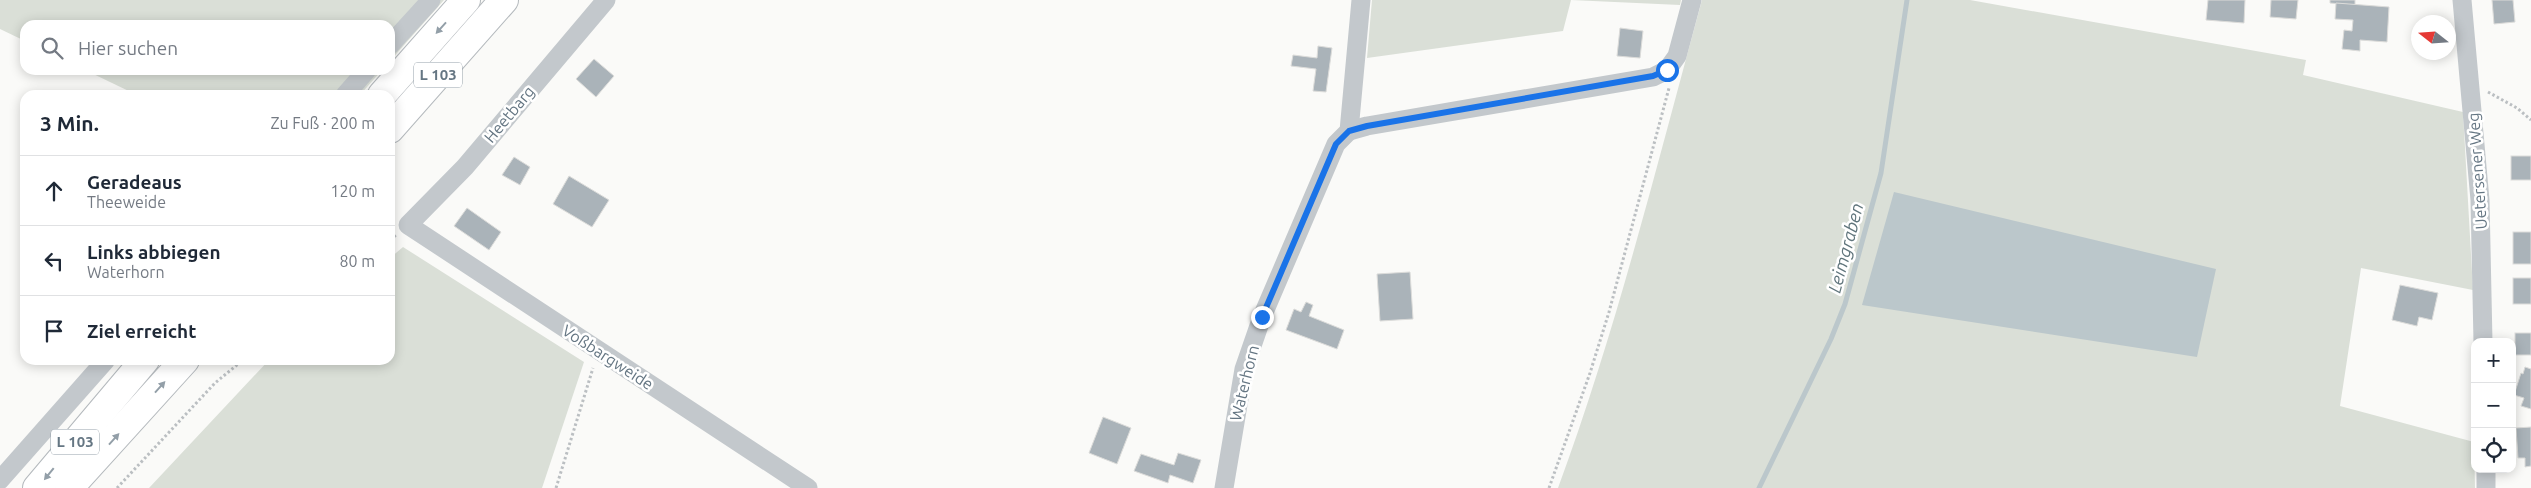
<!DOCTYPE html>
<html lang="de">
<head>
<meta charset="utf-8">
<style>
  :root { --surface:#fff; --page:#f6f6f7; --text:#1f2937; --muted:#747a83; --line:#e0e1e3 }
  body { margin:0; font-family:Ubuntu,sans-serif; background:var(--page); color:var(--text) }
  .controls { position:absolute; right:15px; bottom:15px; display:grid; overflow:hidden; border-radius:10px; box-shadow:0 2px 12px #0003 }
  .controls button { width:45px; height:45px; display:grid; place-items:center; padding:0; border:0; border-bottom:1px solid var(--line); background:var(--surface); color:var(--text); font:25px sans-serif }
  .compass { position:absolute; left:2411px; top:15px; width:45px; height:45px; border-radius:50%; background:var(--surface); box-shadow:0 2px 12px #0003; rotate:287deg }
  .stop { position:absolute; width:15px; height:15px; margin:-11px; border:4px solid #1a73e8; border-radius:50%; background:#fff }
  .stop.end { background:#1a73e8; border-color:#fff; box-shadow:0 1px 5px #0008 }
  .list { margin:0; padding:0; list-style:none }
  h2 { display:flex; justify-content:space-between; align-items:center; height:65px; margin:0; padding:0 20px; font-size:21px }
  h2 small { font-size:16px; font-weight:400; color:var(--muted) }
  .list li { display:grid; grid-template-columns:32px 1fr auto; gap:15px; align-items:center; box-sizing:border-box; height:70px; padding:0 20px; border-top:1px solid var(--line) }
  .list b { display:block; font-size:19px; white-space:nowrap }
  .list p { margin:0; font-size:16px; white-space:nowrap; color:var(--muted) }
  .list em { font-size:16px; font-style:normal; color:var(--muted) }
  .icon { flex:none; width:28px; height:28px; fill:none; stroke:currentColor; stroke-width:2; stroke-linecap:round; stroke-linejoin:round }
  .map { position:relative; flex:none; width:2531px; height:488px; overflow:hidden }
  .search { position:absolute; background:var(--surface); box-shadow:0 2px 12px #0003; left:20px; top:20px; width:375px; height:55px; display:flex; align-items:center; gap:12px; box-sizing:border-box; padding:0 18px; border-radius:15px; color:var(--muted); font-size:19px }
  .panel { position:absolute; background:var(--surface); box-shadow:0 2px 12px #0003; left:20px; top:90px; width:375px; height:275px; border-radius:15px }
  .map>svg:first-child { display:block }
</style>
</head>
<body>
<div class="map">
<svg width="2531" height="488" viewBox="0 0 2531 488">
  <rect width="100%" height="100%" fill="#fafaf8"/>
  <g fill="#dadfd7">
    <polygon points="0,0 444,0 390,61 390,25 25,25 25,41 0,29"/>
    <polygon points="1372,0 1681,0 1680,5 1571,0 1563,31 1367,58"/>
    <path d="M1702,0H1970L2306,60L2303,75L2463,112L2473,290L2361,268L2340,406L2474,442L2475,488H1558C1617,328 1657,164 1702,0Z"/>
    <polygon points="85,70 382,70 360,95 137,95"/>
    <polygon points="403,247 584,362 542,488 149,488 269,360 390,360 390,258"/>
  </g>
  <polygon fill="#bbc7cb" points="1894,192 2216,269 2197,357 1862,305"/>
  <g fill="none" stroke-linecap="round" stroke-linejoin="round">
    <polyline stroke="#bbc7cb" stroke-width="5" points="1759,488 1831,339 1845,304 1881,173 1907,0"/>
  </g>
  <g fill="#aab3b9" stroke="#dcdcda">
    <polygon points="2208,0 2245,0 2244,23 2206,20"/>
    <polygon points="2271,0 2298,0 2296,19 2270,17"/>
    <polygon points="2330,0 2355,0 2355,5 2330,3"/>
    <polygon points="2492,0 2513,0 2515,22 2494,24"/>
    <polygon points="2336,3 2389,7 2387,42 2360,40 2360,51 2342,49 2344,30 2352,31 2353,20 2335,19"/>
    <polygon points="1620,28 1643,31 1640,58 1617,56"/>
    <polygon points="1318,46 1332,48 1326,92 1313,91 1316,69 1291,66 1293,55 1317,58"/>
    <polygon points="594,59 614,76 596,97 576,79"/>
    <rect x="2511" y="156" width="20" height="24"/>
    <polygon points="514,157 530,167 520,185 502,175"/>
    <polygon points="569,176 609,200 592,227 553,204"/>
    <polygon points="467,208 501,232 489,250 454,226"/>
    <rect x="2513" y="232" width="18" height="32"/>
    <polygon points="1410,272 1413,319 1380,321 1377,274"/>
    <rect x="2513" y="278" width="18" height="26"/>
    <polygon points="2400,285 2438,293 2432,320 2419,317 2417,326 2392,320"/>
    <polygon points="1306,302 1313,305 1309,316 1344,330 1337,349 1286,330 1294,309 1301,312"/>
    <rect x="2515" y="333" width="16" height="22"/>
    <polygon points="2525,367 2531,369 2531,409 2521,406 2524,398 2514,395 2521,373 2523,374"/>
    <polygon points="1103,417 1131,428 1117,464 1089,453"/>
    <polygon points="2531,427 2531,466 2525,467 2525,458 2518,458 2516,428"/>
    <polygon points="1178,453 1201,460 1193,483 1170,475 1168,483 1134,471 1141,454 1174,465"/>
  </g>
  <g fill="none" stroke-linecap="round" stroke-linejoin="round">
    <g stroke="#b4b9bd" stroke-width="30">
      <g id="trunk">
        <polyline points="382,95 466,0"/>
        <polyline points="390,129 504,0"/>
        <polyline points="37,488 145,360"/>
        <polyline points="69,488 185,360"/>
      </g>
    </g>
    <g stroke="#bbbfc2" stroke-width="3" stroke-dasharray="2.5 2.5" stroke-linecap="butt">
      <polyline points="2488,92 2517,108 2531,120"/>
      <polyline points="390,240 396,235"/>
      <polyline points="117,488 215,383 243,360"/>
      <polyline points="556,488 593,368"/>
      <polyline points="1549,488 1590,373 1609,312 1669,88"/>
    </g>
    <g stroke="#c3c8cc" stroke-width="19">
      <polyline points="606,0 465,167 408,225 808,488"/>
      <polyline points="2462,0 2480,200 2483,342"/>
      <polyline points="390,45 431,0"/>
      <polyline points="345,95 367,70"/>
      <polyline points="1349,131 1367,126 1653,77 1667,70 1677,56 1692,0"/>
      <polyline points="2486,469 2486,488"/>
      <polyline points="0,480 106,360"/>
      <polyline points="1224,488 1244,369 1262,317 1336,144 1349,131 1361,0"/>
    </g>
    <use href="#trunk" stroke="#fff" stroke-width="28"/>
  </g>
  <defs><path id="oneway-solid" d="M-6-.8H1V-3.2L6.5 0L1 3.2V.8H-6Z" transform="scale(1.25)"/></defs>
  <g fill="#939fa8">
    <use href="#oneway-solid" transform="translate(441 28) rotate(132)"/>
    <use href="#oneway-solid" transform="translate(160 387) rotate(-48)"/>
    <use href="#oneway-solid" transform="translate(114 439) rotate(-48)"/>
    <use href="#oneway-solid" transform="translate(49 474) rotate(129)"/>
  </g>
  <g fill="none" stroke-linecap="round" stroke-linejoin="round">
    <polyline stroke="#1a73e8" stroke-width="6" points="1262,317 1336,144 1349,131 1367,126 1653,76 1667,70"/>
  </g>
  <g text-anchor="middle" stroke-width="5" stroke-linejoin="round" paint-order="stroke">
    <g fill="#fff" stroke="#939fa8" stroke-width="1">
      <rect x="414" y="62.5" width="48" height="25" rx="4"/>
      <rect x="51" y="429.5" width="48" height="25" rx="4"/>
    </g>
    <g font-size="15" font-weight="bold" fill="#657683">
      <text x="438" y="80">L 103</text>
      <text x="75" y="447">L 103</text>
    </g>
    <g font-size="16" fill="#657683" stroke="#fff">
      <text transform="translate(509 114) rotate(-50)" y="6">Heetbarg</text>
      <text transform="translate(2477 171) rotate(-94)" y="6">Uetersener Weg</text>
      <text transform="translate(608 357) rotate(33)" y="6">Voßbargweide</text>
      <text transform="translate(1244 383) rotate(-76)" y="6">Waterhorn</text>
    </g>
    <g font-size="18" font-style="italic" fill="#60757c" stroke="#fff">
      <text transform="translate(1846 248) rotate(-75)" y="6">Leimgraben</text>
    </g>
  </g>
</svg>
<div class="controls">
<button>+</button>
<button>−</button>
<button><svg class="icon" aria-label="locate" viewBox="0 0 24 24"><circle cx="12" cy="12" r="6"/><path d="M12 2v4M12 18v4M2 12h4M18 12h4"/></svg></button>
</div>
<svg class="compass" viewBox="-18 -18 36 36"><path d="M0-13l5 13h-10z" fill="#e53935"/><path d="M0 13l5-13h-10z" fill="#747a83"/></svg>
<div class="stop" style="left:1667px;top:70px"></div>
<div class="stop end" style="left:1262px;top:317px"></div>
<div class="search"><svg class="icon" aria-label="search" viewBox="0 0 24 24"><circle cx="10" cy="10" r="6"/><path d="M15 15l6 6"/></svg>Hier suchen</div>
<section class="panel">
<h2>3 Min.<small>Zu Fuß · 200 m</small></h2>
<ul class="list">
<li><svg class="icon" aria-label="ahead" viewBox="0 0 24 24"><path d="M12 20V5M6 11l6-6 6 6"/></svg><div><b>Geradeaus</b><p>Theeweide</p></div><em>120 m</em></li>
<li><svg class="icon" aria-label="left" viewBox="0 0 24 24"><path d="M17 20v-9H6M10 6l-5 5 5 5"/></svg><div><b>Links abbiegen</b><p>Waterhorn</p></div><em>80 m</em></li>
<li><svg class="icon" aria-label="arrive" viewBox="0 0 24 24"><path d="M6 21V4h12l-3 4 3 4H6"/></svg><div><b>Ziel erreicht</b></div></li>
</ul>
</section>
</div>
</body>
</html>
